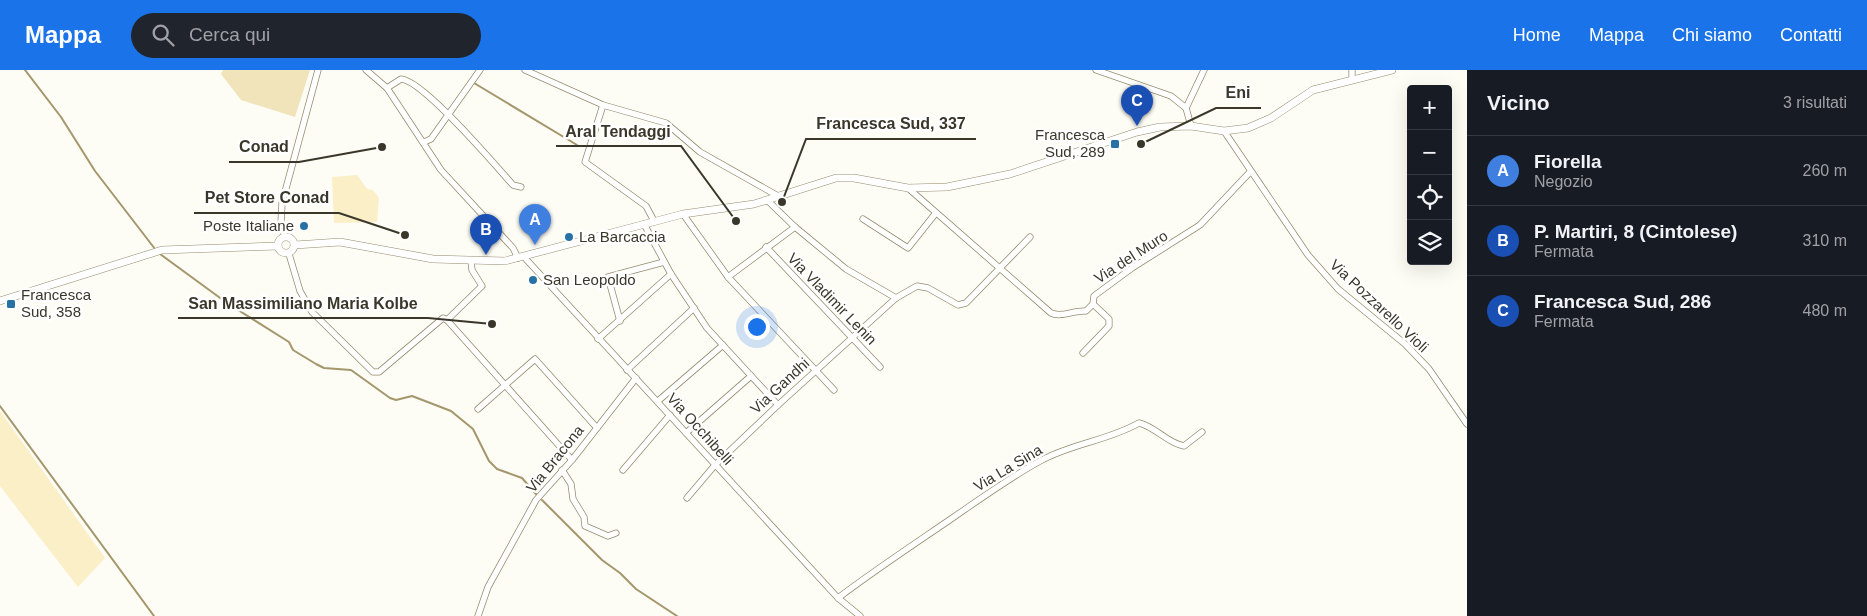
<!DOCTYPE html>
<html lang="it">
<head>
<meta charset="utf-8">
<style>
  :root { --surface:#171b24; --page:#20242c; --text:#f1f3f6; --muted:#9ea1a6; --line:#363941; --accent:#1a73e8 }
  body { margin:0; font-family:Arial,sans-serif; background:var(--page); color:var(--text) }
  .controls { position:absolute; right:15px; top:15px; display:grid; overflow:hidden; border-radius:5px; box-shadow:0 5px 20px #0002 }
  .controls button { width:45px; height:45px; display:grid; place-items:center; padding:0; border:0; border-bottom:1px solid var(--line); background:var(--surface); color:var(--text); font:25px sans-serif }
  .you { position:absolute; left:756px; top:256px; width:18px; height:18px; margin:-12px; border:4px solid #fff; border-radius:50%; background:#1a73e8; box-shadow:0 0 0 8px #1a73e833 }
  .badge { display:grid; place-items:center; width:32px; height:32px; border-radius:50%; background:var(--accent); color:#fff; font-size:16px; font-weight:700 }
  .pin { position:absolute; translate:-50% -41px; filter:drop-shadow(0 1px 2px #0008) }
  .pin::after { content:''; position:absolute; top:26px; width:18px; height:15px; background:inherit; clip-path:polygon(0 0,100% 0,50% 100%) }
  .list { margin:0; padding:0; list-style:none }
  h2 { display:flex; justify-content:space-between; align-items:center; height:65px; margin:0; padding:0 20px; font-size:21px }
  h2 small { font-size:16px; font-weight:400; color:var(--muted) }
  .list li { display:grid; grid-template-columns:32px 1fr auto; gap:15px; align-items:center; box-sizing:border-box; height:70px; padding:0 20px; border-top:1px solid var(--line) }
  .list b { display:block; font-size:19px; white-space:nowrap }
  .list p { margin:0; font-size:16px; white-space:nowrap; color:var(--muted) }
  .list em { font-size:16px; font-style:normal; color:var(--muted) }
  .icon { flex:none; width:28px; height:28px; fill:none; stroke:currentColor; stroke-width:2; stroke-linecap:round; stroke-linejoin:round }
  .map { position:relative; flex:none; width:1467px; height:546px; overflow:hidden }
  header { display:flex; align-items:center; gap:30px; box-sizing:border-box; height:70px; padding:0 25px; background:var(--accent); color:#fff }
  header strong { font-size:24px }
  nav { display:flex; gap:28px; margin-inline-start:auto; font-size:18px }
  .search { width:350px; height:45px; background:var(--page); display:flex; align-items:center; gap:12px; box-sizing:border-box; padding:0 18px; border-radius:28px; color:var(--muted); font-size:19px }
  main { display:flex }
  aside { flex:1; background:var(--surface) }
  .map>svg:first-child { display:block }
</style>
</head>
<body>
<header>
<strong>Mappa</strong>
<div class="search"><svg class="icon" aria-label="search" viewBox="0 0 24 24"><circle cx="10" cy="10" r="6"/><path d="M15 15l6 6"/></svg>Cerca qui</div>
<nav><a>Home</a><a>Mappa</a><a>Chi siamo</a><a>Contatti</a></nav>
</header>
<main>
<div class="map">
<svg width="1467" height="546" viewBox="0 0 1467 546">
  <rect width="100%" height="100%" fill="#fdfcf5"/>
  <g fill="#fbefc7">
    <polygon points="357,105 367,119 373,120 379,128 377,152 334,153 332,107"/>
    <polygon points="0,341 105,488 78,517 0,416"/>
  </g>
  <polygon fill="#f1e4ba" points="223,0 310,0 295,47 241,30 221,4"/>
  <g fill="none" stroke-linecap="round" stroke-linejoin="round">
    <g stroke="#a4976c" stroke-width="2">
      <polyline points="25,0 61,47 95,101 155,179"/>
      <polyline points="474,13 577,75"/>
      <polyline points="160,184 227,233 289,272 293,280 316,294 324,298 351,300 390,328 396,330 412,326 451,341 473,359 489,391 497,399 522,408 536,424"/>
      <polyline points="0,336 154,546"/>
      <polyline points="542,430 602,490 620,503 636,519 677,546"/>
    </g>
    <g stroke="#958c6f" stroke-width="7">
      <g id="minor">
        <polyline points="366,0 387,18 441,100 513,178 518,188"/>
        <polyline points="525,0 603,35 666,53 700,82 778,126"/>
        <polyline points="1096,0 1171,26 1186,38 1191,56"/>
        <polyline points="1352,0 1352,8"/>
        <path d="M387,18L401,9C423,10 495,95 513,115L521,117"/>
        <polyline points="603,35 585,92 646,136 654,151"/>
        <polyline points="1186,38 1204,0"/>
        <polyline points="1224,61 1308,185 1338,219 1405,274 1429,299 1467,354"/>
        <polyline points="424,72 431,69 480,0"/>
        <path d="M908,118L1051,243C1061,248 1074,240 1086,241L1093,234L1094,226L1132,198L1200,155L1250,102"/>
        <polyline points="767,130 795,157 846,199 896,228"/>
        <polyline points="683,144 728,207 834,320"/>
        <polyline points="863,149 908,178 935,144"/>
        <polyline points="644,154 671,204 707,258 778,335"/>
        <polyline points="285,167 281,153 282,133 318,0"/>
        <polyline points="766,177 880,297"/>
        <polyline points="289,184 300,221 312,242 373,302 379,302 443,248 447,250 572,390"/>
        <polyline points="524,187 838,528 860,546"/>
        <polyline points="728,207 795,157"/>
        <polyline points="447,250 482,216 472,200 471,191"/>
        <polyline points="620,251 608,207 664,192"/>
        <polyline points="598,269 671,204"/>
        <polyline points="1083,283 1109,256 1109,249 1093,234"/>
        <polyline points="627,300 694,238"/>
        <polyline points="658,331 723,275"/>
        <polyline points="478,339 535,289 597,358"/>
        <polyline points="686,363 751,306"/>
        <polyline points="562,400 571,414 573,429 584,447 585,456 608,466 616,463"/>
        <polyline points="623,400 670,345"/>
        <polyline points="687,428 715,395 778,335 896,228 917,216 928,218 958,235 966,233 1030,167"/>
        <path d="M838,528C875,500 913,475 951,449C980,429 1009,408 1040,391C1073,373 1107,371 1139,353C1156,357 1167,373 1184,376L1202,362"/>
        <polyline points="478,546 488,517 536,430 572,390 636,308"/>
      </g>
    </g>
    <g stroke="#958c6f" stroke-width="8">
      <g id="tertiary">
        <circle cx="286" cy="175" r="8"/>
        <polyline points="295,175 340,172 433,189 505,191 683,144 754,134 836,108 854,108 908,118 947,117 1010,104 1137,62 1160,57 1191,56 1224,61 1248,58 1271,48 1313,20 1392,0"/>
        <polyline points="0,231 162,180 278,176"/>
      </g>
    </g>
    <use href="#minor" stroke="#fff" stroke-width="5.5"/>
    <use href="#tertiary" stroke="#fff" stroke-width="7"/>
  </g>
  <g fill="#2772a5" stroke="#fff" stroke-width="2">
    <rect x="1110" y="69" width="10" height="10" rx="2.5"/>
    <circle cx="304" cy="156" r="5"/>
    <circle cx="569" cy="167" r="5"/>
    <circle cx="533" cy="210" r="5"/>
    <rect x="6" y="229" width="10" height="10" rx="2.5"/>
  </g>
  <g text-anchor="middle" stroke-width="5" stroke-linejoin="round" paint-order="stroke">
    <g font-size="15" fill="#3a372a" stroke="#fff" text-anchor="start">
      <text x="1105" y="70" text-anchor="end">Francesca<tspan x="1105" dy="17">Sud, 289</tspan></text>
      <text x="294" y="161" text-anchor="end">Poste Italiane</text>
      <text x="579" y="172">La Barcaccia</text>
      <text x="543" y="215">San Leopoldo</text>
      <text x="21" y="230">Francesca<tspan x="21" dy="17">Sud, 358</tspan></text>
    </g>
    <g font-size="15" fill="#3a372a" stroke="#fff">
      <text transform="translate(1131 187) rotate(-33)" y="5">Via del Muro</text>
      <text transform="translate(832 229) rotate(46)" y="5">Via Vladimir Lenin</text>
      <text transform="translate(1379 236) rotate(43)" y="5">Via Pozzarello Violi</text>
      <text transform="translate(780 316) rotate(-43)" y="5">Via Gandhi</text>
      <text transform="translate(700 359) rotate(48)" y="5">Via Occhibelli</text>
      <text transform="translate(555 389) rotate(-51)" y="5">Via Bracona</text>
      <text transform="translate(1008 398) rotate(-31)" y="5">Via La Sina</text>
    </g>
  </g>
  <path fill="none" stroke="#3a372a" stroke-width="2" d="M1141 74L1216 38H1261M782 132L806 69H976M736 151L681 76H556M382 77L299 92H229M405 165L339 143H194M492 254L428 248H178"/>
  <g fill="#3a372a" stroke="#fff" stroke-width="2">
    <circle cx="1141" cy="74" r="5"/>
    <circle cx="782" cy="132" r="5"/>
    <circle cx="736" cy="151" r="5"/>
    <circle cx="382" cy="77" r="5"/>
    <circle cx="405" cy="165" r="5"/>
    <circle cx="492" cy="254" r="5"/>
  </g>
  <g font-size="16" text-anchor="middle" font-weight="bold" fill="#3a372a" stroke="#fff" stroke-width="5" stroke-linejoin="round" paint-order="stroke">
    <text x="1238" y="28">Eni</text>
    <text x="891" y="59">Francesca Sud, 337</text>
    <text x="618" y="67">Aral Tendaggi</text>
    <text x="264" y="82">Conad</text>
    <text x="267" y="133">Pet Store Conad</text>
    <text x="303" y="239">San Massimiliano Maria Kolbe</text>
  </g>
</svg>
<div class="controls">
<button>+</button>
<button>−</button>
<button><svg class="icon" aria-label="locate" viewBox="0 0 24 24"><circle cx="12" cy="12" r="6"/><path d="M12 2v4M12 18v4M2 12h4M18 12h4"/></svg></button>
<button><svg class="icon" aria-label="layers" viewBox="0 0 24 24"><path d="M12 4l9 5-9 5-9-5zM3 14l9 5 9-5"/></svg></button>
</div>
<div class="you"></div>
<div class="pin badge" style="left:535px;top:175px;background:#3f7fe0">A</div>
<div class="pin badge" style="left:486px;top:185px;background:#1a4fb4">B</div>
<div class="pin badge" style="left:1137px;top:56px;background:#1a4fb4">C</div>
</div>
<aside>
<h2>Vicino<small>3 risultati</small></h2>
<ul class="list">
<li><span class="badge" style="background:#3f7fe0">A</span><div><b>Fiorella</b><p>Negozio</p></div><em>260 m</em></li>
<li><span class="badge" style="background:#1a4fb4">B</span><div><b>P. Martiri, 8 (Cintolese)</b><p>Fermata</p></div><em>310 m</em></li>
<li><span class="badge" style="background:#1a4fb4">C</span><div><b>Francesca Sud, 286</b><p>Fermata</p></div><em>480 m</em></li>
</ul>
</aside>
</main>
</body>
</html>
